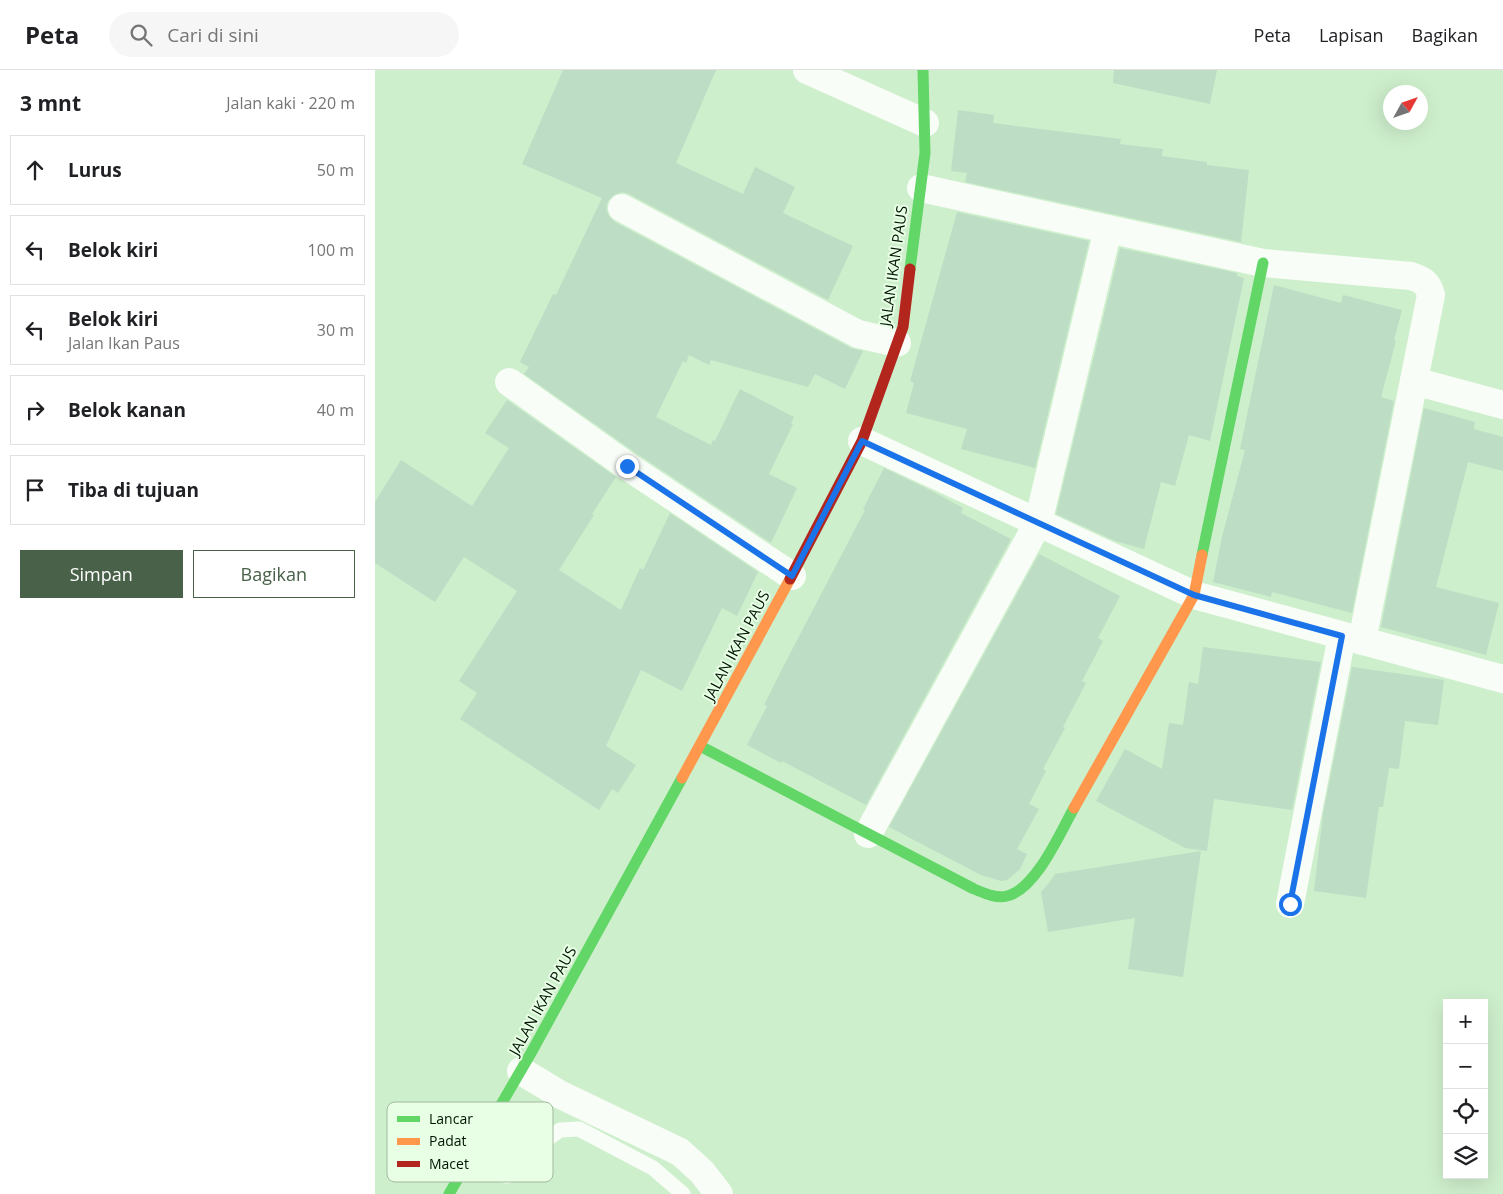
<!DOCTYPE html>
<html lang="id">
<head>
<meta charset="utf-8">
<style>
  :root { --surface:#fff; --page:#f6f6f6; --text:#202124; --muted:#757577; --line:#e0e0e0; --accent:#496148 }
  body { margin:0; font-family:"Open Sans",sans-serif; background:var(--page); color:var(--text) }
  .controls { position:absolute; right:15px; bottom:15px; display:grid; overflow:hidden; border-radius:0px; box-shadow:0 5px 20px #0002 }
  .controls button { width:45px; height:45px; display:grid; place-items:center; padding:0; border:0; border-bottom:1px solid var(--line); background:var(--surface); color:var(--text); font:25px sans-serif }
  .compass { position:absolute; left:1008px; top:15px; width:45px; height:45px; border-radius:50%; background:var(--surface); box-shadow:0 5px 20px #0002; rotate:50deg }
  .stop { position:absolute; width:15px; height:15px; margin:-11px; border:4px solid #1a73e8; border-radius:50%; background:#fff }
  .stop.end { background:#1a73e8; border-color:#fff; box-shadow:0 1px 5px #0008 }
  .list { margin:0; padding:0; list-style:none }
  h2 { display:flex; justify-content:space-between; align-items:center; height:65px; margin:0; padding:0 20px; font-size:21px }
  h2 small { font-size:16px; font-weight:400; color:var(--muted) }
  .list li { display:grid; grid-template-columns:32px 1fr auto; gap:15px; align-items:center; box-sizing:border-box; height:70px; margin:0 10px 10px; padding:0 10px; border:1px solid var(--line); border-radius:0px }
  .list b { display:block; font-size:19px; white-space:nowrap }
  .list p { margin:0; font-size:16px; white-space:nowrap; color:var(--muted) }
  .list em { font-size:16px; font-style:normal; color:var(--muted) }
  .actions { display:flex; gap:10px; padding:15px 20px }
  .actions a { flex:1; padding:11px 0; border:1px solid var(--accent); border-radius:0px; text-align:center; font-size:18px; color:var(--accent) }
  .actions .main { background:var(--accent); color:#fff }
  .icon { flex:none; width:28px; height:28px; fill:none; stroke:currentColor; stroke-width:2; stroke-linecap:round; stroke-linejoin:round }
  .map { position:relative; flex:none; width:1128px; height:1124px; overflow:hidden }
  header { display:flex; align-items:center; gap:30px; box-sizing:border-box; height:70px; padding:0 25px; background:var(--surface); border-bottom:1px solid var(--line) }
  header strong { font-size:24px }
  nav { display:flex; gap:28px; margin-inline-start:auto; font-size:18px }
  .search { width:350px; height:45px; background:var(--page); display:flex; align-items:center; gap:12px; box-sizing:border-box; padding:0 18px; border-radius:28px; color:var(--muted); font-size:19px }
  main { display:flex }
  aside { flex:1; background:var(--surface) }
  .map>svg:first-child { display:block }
</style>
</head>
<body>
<header>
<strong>Peta</strong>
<div class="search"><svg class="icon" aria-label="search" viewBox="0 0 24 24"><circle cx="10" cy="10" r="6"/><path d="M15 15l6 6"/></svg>Cari di sini</div>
<nav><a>Peta</a><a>Lapisan</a><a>Bagikan</a></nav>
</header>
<main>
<aside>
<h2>3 mnt<small>Jalan kaki · 220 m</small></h2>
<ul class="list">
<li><svg class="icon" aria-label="ahead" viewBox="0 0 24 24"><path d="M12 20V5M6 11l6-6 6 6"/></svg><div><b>Lurus</b></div><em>50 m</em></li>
<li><svg class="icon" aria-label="left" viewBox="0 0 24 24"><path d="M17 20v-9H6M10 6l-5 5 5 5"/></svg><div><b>Belok kiri</b></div><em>100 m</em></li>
<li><svg class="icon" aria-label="left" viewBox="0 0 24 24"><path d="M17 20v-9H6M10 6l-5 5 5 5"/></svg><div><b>Belok kiri</b><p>Jalan Ikan Paus</p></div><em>30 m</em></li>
<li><svg class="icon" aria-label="right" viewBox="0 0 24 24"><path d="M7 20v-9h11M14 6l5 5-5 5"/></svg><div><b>Belok kanan</b></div><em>40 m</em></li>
<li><svg class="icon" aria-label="arrive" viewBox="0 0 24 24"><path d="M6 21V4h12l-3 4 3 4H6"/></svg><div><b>Tiba di tujuan</b></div></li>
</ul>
<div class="actions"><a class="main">Simpan</a><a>Bagikan</a></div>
</aside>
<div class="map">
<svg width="1128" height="1124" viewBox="0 0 1128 1124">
  <rect width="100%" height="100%" fill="#ceefcc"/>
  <g fill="#bdddc5">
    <polygon points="188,0 341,0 301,93 368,124 380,97 420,117 408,143 478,176 453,230 254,124 247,122 239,125 233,131 231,139 234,146 240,152 476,278 488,281 470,319 440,304 433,317 336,290 334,295 314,285 311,293 308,291 281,347 336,375 338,370 340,371 365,319 419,347 416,354 418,354 394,404 422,418 396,473 261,383 149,304 154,297 145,292 178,224 181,225 227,128 147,94"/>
    <polygon points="739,0 842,0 835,34 738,13"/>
    <polygon points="583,40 619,45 618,53 746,69 745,74 788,79 787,86 832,92 832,95 874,100 866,172 590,112 592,103 576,101"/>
    <polygon points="582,142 714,171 660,398 586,379 592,359 531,343 539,313 535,311"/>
    <polygon points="745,178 862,203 862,206 869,208 835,371 814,365 800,416 786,412 769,479 740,471 681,444"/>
    <polygon points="899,215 966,233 968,225 1027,240 1019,270 1021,271 1006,327 1019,331 977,543 897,522 896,527 838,512 847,467 870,380 865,379"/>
    <polygon points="132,330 241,407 217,444 219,445 184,500 246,540 265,498 268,500 295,443 383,502 362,546 347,538 307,621 266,600 231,676 261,695 243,723 237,719 224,740 85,649 102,623 84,611 142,521 89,487 60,532 0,493 0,432 26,390 97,436 134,378 110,363"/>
    <polygon points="1049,338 1100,352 1099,359 1128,367 1128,401 1093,392 1061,517 1124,533 1111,585 1006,557"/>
    <polygon points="509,398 557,421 588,438 586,443 636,469 491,735 407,691 406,693 372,675 392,636 389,635 407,599 490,440 488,439"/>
    <polygon points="664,484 745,526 723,568 728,571 707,611 711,613 688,657 690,658 668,699 671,701 654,734 664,739 642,779 652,784 645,799 632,810 626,811 606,805 514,757"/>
    <polygon points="828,577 946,592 917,740 839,729 832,781 810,778 721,731 750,679 787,699 794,653 808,655 814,612 823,614"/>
    <polygon points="977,597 1069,610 1063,655 1030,651 1024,699 1014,698 1008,737 1004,737 991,828 939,821 948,744"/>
    <polygon points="826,781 808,907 753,899 760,848 673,862 666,822 674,813 680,804"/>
  </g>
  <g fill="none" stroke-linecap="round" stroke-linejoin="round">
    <polyline stroke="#f8fdf7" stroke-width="15" points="99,1083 131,1106 146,1102 174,1068 185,1060 204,1059 278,1098 308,1124"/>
    <g stroke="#f8fdf7" stroke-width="28">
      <polyline points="432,0 550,53"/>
      <path d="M546,118L888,193L1036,206C1048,210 1053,213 1056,225L987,571"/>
      <polyline points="247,138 483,264 522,273"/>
      <polyline points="1039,311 1128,335"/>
      <polyline points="134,312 252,396 417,506"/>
      <polyline points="487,371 819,525 1128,609"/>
      <polyline points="493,764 663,453 733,159"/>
      <polyline points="915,834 967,566"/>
      <polyline points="146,1001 186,1025 305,1082 327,1102 344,1124"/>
    </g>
    <g stroke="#63d668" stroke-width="11">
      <polyline points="535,199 550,83 548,0"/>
      <polyline points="827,485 888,193"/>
      <path d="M325,676L599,819C609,823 621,829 632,826C661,819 685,763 699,738"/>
      <polyline points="74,1124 156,983 307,708"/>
    </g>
    <g stroke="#ff974d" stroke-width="11">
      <polyline points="307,708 415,509"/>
      <polyline points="699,738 819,525 827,485"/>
    </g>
    <polyline stroke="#b3261e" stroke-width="11" points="415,509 487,371 528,257 535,199"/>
  </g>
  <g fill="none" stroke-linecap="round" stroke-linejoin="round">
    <polyline stroke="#1a73e8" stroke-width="6" points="252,396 417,506 487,371 819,525 967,566 915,834"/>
  </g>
  <g text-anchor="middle" stroke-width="4" stroke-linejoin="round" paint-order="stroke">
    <g font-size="15" fill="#011401" stroke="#e8ffe6">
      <text transform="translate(519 196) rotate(-82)" y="5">JALAN IKAN PAUS</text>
      <text transform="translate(362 576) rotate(-62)" y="5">JALAN IKAN PAUS</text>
      <text transform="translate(168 931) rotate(-61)" y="5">JALAN IKAN PAUS</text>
    </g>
  </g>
  <rect x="12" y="1032" width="166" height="80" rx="8" fill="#e8ffe6" stroke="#a3b8a1" stroke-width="1"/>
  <rect x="22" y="1046" width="23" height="6" fill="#63d668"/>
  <rect x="22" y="1068" width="23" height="7" fill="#ff974d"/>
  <rect x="22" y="1091" width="23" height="6" fill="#b3261e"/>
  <g font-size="14" fill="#011401">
    <text x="54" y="1054">Lancar</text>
    <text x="54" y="1076">Padat</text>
    <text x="54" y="1099">Macet</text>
  </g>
</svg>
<div class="controls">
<button>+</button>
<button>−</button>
<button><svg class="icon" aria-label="locate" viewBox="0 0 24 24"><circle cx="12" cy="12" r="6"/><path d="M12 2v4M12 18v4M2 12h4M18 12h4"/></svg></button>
<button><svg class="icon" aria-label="layers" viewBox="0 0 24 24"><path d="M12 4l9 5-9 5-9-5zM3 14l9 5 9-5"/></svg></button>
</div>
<svg class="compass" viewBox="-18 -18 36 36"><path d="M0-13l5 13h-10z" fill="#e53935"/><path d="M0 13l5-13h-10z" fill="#757577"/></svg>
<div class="stop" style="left:915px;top:834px"></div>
<div class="stop end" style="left:252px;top:396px"></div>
</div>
</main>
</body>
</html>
